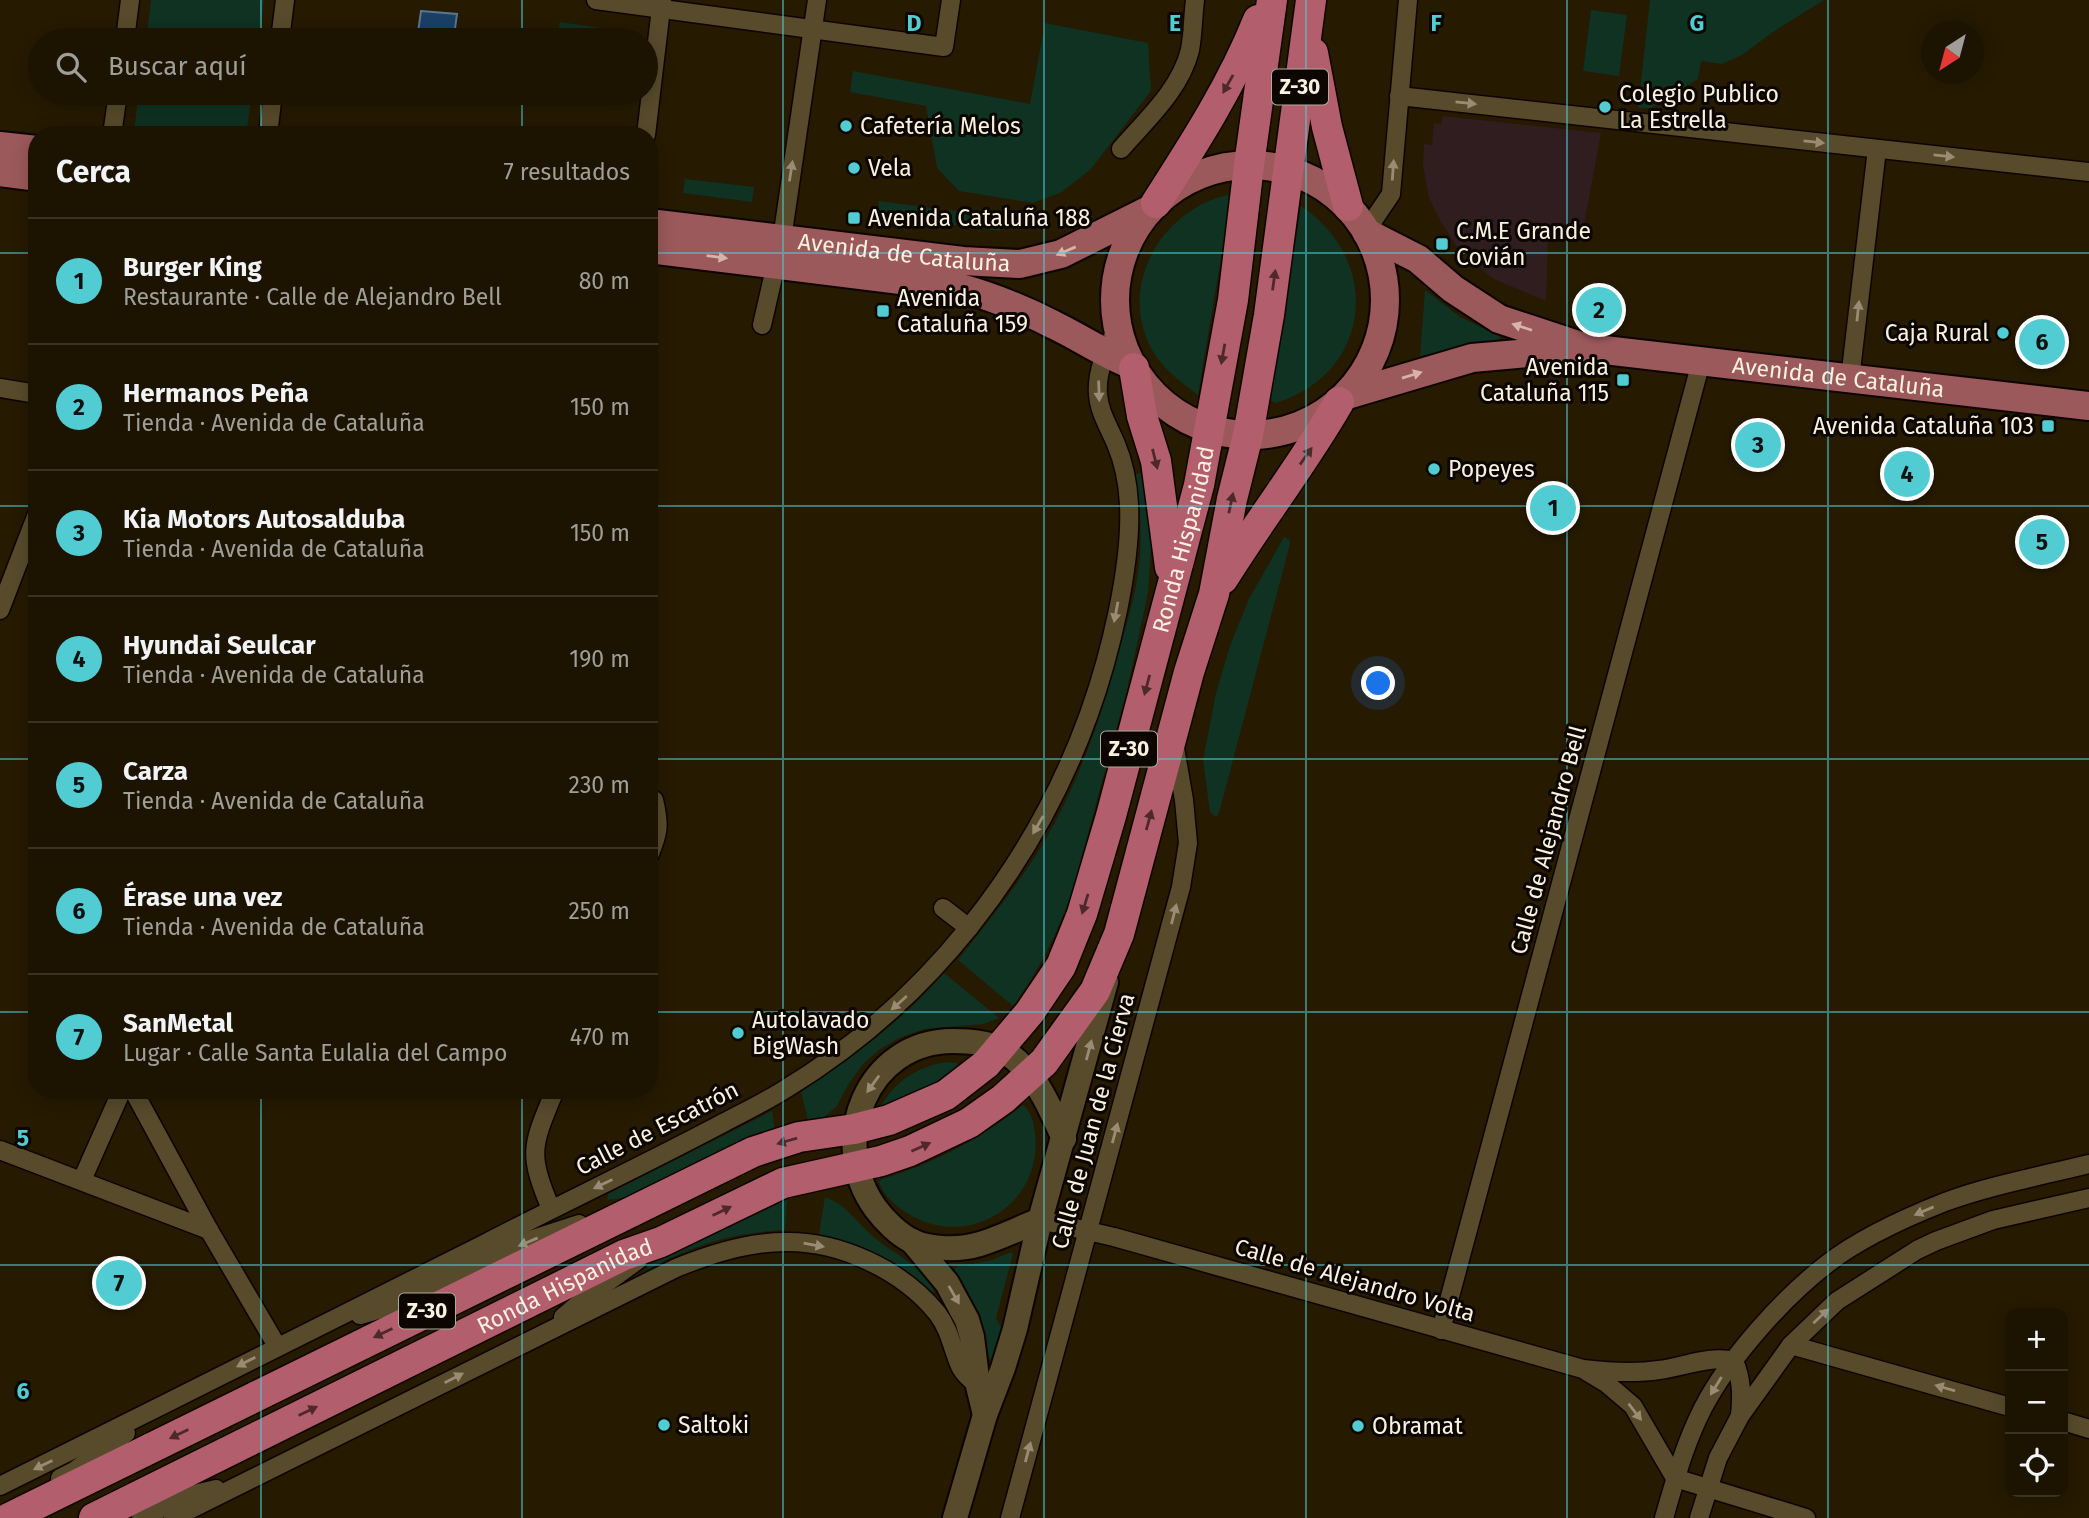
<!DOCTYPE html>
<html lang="es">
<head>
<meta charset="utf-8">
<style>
  :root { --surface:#1c1400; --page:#251d0a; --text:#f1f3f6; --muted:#a09e99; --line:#3a3322; --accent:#51ccd3 }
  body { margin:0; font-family:"Fira Sans",sans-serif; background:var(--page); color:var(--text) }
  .controls { position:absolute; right:21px; bottom:21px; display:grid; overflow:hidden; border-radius:14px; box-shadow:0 4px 18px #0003 }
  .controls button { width:63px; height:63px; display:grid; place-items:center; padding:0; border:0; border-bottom:2px solid var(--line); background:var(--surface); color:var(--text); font:35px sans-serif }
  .compass { position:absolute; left:1921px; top:21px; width:63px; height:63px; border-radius:50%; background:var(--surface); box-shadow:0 4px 18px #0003; rotate:216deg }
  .you { position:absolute; left:1379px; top:684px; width:24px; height:24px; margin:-18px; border:5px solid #fff; border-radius:50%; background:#1a73e8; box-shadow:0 0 0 10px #1a73e833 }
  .badge { display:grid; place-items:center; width:46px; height:46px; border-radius:50%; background:var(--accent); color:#111; font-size:23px; font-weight:700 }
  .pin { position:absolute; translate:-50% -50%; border:4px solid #fff; box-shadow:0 2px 7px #0006 }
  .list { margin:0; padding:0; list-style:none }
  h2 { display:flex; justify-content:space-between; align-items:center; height:91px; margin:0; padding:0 28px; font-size:30px }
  h2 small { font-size:23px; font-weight:400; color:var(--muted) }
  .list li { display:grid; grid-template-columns:46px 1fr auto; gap:21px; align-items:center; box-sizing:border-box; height:126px; padding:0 28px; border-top:2px solid var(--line) }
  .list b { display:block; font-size:26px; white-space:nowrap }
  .list p { margin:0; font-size:23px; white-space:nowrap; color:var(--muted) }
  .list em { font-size:23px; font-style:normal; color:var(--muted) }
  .icon { flex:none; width:38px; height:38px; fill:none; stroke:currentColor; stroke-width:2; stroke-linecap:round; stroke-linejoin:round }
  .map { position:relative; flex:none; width:2089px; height:1518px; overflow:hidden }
  .search { position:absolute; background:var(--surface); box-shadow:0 4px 18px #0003; left:28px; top:28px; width:630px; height:77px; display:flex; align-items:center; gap:18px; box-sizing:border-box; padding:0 24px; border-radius:38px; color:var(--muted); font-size:26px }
  .panel { position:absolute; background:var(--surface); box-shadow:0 4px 18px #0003; left:28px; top:126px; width:630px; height:973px; border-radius:28px }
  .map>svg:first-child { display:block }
</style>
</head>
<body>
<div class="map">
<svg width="2089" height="1518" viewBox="0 0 2089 1518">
  <rect width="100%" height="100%" fill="#261a00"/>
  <polygon fill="#301d20" points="1443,116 1601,133 1584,225 1561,223 1559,235 1548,236 1546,301 1494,279 1477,266 1457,247 1441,222 1429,198 1423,165 1424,144 1432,145 1434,123 1441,124"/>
  <g fill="#0f3222">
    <polygon points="151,0 264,0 259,40 146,40"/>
    <polygon points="1650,0 1824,0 1773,32 1742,55 1722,64 1701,61 1698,79 1651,108 1638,108"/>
    <polygon points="1591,10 1627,15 1619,76 1583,71"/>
    <polygon points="560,22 621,31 628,40 557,40"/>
    <polygon points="1045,23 1148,43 1151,91 1091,169 1062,192 1033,203 959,191 937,168 926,106 850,92 853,71 1030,104"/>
    <polygon points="139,93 252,93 246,135 171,135 134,130"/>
    <polygon points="685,179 754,187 752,202 683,193"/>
    <path d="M1227,195L1231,198L1198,395C1184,384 1169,374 1158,359C1113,296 1156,212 1227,195Z"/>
    <polygon points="879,201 932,208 930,222 877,216"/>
    <path d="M1301,206C1383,261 1372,373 1276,403L1270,400Z"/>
    <polygon points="949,210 1002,216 1000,231 947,224"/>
    <polygon points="1425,290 1460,317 1500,336 1499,343 1420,356"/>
    <path d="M1144,473L1151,547L1148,593L1128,686L1073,889C1058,932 1040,969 1013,1006L958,960C987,923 1018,885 1043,844C1079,782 1102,716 1120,647C1129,617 1138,585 1140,554C1142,527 1139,501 1135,474Z"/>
    <polygon points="1284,537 1290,540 1290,544 1219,813 1216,817 1210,812 1203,760 1216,693 1231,643 1249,599"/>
    <path d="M944,973L999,1018L984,1024L924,1029L899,1038L880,1049L863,1064L848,1085L837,1106L822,1119L809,1124L801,1092C852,1057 903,1021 944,973Z"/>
    <path d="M947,1062L957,1063L959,1068L935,1084L879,1110C892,1083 917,1066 947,1062Z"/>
    <path d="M1023,1105C1031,1111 1034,1123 1035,1134C1043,1202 972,1249 912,1216C899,1209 884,1197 879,1182L882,1179C934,1163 980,1139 1023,1105Z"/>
    <polygon points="772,1111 775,1131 636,1196 607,1200 608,1194"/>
    <path d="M825,1197C848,1205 857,1224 875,1238C891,1252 931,1271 934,1293C924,1287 917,1278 907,1272C880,1254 851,1242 819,1235Z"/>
    <path d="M787,1199L785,1230C730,1233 697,1244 648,1269L647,1266Z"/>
    <polygon points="1011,1252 1013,1254 996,1318 1003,1331 995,1360 991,1361 989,1358 985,1336 978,1313 954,1271 956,1267 992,1260"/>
  </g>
  <polygon fill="#194065" stroke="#5c758a" stroke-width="2" points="421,11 457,14 454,36 418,32"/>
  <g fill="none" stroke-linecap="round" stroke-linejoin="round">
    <g stroke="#0f0500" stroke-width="21">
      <g id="minor">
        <polyline points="596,0 944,47 951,0"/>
        <polyline points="125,40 130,0"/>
        <polyline points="280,40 285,0"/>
        <polyline points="1399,96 2089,172"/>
        <polyline points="112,135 118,93"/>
        <polyline points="268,135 273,93"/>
        <polyline points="646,135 662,0"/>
        <path d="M1121,149C1147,119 1180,90 1190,50C1193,34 1193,16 1195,0"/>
        <polyline points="1366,231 1391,194 1408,0"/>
        <polyline points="782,239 817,0"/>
        <polyline points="762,325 776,264"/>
        <polyline points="1850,379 1877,149"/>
        <polyline points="0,388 37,394"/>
        <polyline points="0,610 37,514"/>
        <path d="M649,798L654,800C660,825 659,832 649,856"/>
        <polyline points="943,908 969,928"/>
        <polyline points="133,1090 209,1230 277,1346"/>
        <polyline points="0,1150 209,1230"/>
        <polyline points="82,1180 122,1090"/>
        <path d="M551,1209C527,1152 532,1146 555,1090"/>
        <path d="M1040,1220L1114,1237L1583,1369C1608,1372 1633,1374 1659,1370C1684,1367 1709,1355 1734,1361C1742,1379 1742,1396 1740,1416"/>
        <polyline points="360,1315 398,1304 530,1240 579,1224"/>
        <polyline points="563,1317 583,1300 638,1260"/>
        <polyline points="1441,1330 1701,362"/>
        <polyline points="1791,1345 2010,1407"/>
        <polyline points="1586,1371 1606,1383 1633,1406 1675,1478 1806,1518"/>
        <polyline points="2063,1421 2089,1429"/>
        <polyline points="60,1478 74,1471 126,1433"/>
        <path d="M0,1486C162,1405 325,1325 486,1243C565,1202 646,1164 725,1122C746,1111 767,1101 787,1088C927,1003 1034,867 1089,714C1110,656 1132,565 1129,504C1128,484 1124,463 1116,444C1109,427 1099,412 1098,394C1096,370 1108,347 1118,326"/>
        <polyline points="141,1518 190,1495 216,1489"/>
        <path d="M173,1518L676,1268C710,1254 748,1242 785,1242C840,1241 902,1270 937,1313C950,1330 952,1348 960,1366C963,1374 972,1380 978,1386"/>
        <polyline points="1010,1518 1181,887 1188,843 1184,800 1175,748"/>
        <path d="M1664,1518C1675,1480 1685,1443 1703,1408C1729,1358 1783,1298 1827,1264C1860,1238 1907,1217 1945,1202C1991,1185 2041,1176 2089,1164"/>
        <polyline points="1699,1518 1718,1458 1740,1416 1791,1345 1837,1301 1917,1250 1936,1241 1993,1220 2089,1198"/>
      </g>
    </g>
    <g stroke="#0f0500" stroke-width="28">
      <g id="secondary">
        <path d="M1040,1220C1020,1228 1000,1238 980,1244C961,1250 930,1250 912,1241C899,1235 884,1220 876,1209C827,1143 866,1041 953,1041C969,1041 986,1042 1000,1049C1033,1066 1050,1107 1064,1139"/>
        <polyline points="912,1241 947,1283 967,1320 972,1337 978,1386 985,1415"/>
        <polyline points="955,1518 985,1415 1003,1368 1015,1329 1040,1220 1106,982"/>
      </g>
    </g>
    <g stroke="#0f0500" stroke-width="32">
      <g id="primary">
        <polyline points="0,146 37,150"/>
        <circle cx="1250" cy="300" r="135"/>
        <polyline points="0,172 37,177"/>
        <path id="s1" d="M649,223L963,261L1020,264L1061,254L1149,210"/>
        <path id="s2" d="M1367,233L1418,259L1453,289L1499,319L1587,348L2089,406"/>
        <path d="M649,249L957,287C991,296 1023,309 1054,325C1081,338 1104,354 1132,365"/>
        <polyline points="1347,395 1472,358 1574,349"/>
      </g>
    </g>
    <g stroke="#0f0500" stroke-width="33">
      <g id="trunk">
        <polyline points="1313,53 1327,127 1348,206"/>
        <path d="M1156,203C1194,144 1232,85 1258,20"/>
        <polyline points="1134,368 1142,416 1156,461 1170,567"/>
        <path d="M1223,579C1260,519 1304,463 1339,402"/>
        <path id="s3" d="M9,1518L753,1152L799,1137L854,1129L889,1120L946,1095L986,1064L1030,1012L1061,966L1082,914L1111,816L1199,485L1233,300L1249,165L1272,0"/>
        <path id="s4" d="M94,1518L624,1255L661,1242L783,1183L881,1161L910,1151L969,1123L1003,1099L1044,1062L1095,991L1119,934L1189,672L1214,594L1232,499L1248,435L1269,315L1311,0"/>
      </g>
    </g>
    <use href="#minor" stroke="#584b2c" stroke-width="18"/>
    <use href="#secondary" stroke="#584b2c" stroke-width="24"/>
    <use href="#primary" stroke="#9c595c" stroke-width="28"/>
    <use href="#trunk" stroke="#b35e6c" stroke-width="30"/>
  </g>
  <defs><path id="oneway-solid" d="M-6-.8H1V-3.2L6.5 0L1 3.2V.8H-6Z" transform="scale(1.75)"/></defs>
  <g fill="#4e292b">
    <use href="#oneway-solid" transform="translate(1228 84) rotate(119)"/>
    <use href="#oneway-solid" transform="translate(1274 280) rotate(-82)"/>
    <use href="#oneway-solid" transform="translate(1223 354) rotate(100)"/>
    <use href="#oneway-solid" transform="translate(1306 456) rotate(-55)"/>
    <use href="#oneway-solid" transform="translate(1155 459) rotate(76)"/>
    <use href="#oneway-solid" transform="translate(1231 503) rotate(-78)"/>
    <use href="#oneway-solid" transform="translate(1147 685) rotate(105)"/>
    <use href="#oneway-solid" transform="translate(1149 820) rotate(-75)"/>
    <use href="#oneway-solid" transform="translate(1085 904) rotate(107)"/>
    <use href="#oneway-solid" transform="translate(787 1141) rotate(164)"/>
    <use href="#oneway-solid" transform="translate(921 1147) rotate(-24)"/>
    <use href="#oneway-solid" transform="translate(722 1211) rotate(-26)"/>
    <use href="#oneway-solid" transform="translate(383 1333) rotate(154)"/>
    <use href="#oneway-solid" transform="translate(308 1411) rotate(-26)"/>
    <use href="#oneway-solid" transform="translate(179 1434) rotate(154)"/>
  </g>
  <g fill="#988d74">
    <use href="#oneway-solid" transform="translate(1466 103) rotate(6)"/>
    <use href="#oneway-solid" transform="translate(1814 142) rotate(6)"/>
    <use href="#oneway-solid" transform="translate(1944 156) rotate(6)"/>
    <use href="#oneway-solid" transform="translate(1393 170) rotate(-86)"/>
    <use href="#oneway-solid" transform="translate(791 171) rotate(-81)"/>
    <use href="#oneway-solid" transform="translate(1858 311) rotate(-84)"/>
    <use href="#oneway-solid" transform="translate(1099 391) rotate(88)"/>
    <use href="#oneway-solid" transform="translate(1116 612) rotate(101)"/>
    <use href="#oneway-solid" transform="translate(1038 825) rotate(120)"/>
    <use href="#oneway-solid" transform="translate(1174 914) rotate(-76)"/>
    <use href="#oneway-solid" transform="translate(899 1003) rotate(138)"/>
    <use href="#oneway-solid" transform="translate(1089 1050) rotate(-75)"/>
    <use href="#oneway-solid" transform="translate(873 1084) rotate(126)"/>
    <use href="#oneway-solid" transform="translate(1115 1133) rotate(-75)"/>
    <use href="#oneway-solid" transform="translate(603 1184) rotate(154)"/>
    <use href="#oneway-solid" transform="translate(1924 1211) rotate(157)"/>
    <use href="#oneway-solid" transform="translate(528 1242) rotate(157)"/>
    <use href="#oneway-solid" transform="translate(814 1245) rotate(10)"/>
    <use href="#oneway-solid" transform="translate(954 1295) rotate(60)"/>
    <use href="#oneway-solid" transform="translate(1821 1316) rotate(-43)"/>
    <use href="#oneway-solid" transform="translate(246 1362) rotate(153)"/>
    <use href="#oneway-solid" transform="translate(454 1378) rotate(-27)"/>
    <use href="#oneway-solid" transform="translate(1716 1386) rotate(122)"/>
    <use href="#oneway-solid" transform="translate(1945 1388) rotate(-164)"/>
    <use href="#oneway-solid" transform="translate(1635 1412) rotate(52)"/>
    <use href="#oneway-solid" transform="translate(1028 1452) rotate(-75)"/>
    <use href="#oneway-solid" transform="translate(43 1465) rotate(154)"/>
  </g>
  <g fill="#d4b4ab">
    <use href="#oneway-solid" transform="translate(1066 251) rotate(157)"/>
    <use href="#oneway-solid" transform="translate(717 257) rotate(7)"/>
    <use href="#oneway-solid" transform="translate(1522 327) rotate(-162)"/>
    <use href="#oneway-solid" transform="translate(1412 375) rotate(-17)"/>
  </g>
  <path fill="none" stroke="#51ccd3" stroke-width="2" stroke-opacity="0.55" d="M261,0V40M522,0V40M783,0V1518M1044,0V1518M1306,0V1518M1567,0V1518M1828,0V1518M261,93V135M522,93V135M0,253H37M649,253H2089M0,506H37M649,506H2089M0,759H37M649,759H2089M0,1012H37M649,1012H2089M261,1090V1518M522,1090V1518M0,1265H2089"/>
  <g fill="#51ccd3" stroke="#0b0600" stroke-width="2.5">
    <circle cx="1605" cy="107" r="7"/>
    <circle cx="846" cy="126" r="7"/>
    <circle cx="854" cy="168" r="7"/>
    <rect x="847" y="211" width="14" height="14" rx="3.5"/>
    <rect x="1435" y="237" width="14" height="14" rx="3.5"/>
    <rect x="876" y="304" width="14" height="14" rx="3.5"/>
    <circle cx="2003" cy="333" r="7"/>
    <rect x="1616" y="373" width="14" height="14" rx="3.5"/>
    <rect x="2041" y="419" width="14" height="14" rx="3.5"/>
    <circle cx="1434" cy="469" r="7"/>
    <circle cx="738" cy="1033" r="7"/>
    <circle cx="664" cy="1425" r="7"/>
    <circle cx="1358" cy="1426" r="7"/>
  </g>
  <g text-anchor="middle" stroke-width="6" stroke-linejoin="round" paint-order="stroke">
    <g fill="#0b0600" stroke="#b2aa9c" stroke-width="2">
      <rect x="1272" y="69.5" width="56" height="35" rx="5"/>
      <rect x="1101" y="731.5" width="56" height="35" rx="5"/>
      <rect x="399" y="1293.5" width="56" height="35" rx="5"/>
    </g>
    <g font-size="21" font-weight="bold" fill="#f9f1df">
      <text x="1300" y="94">Z-30</text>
      <text x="1129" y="756">Z-30</text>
      <text x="427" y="1318">Z-30</text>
    </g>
    <g font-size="23" fill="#f9f1df" stroke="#0b0600" text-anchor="start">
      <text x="1619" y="102">Colegio Publico<tspan x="1619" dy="26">La Estrella</tspan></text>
      <text x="860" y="134">Cafetería Melos</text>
      <text x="868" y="176">Vela</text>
      <text x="868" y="226">Avenida Cataluña 188</text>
      <text x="1456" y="239">C.M.E Grande<tspan x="1456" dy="26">Covián</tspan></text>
      <text x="897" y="306">Avenida<tspan x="897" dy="26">Cataluña 159</tspan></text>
      <text x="1989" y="341" text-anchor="end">Caja Rural</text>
      <text x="1609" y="375" text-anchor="end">Avenida<tspan x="1609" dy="26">Cataluña 115</tspan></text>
      <text x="2034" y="434" text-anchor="end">Avenida Cataluña 103</text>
      <text x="1448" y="477">Popeyes</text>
      <text x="752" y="1028">Autolavado<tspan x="752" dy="26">BigWash</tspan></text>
      <text x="678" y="1433">Saltoki</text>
      <text x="1372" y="1434">Obramat</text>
    </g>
    <g font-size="23" fill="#f9f1df" stroke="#0b0600">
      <text dy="8" stroke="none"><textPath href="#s1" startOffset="257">Avenida de Cataluña</textPath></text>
      <text dy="8" stroke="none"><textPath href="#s2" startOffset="504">Avenida de Cataluña</textPath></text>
      <text dy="8" stroke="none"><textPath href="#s3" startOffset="1650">Ronda Hispanidad</textPath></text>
      <text transform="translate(1548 840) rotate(-75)" y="8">Calle de Alejandro Bell</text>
      <text transform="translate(1093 1121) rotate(-75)" y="8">Calle de Juan de la Cierva</text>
      <text transform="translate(657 1128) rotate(-27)" y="8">Calle de Escatrón</text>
      <text transform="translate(1355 1280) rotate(16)" y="8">Calle de Alejandro Volta</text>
      <text dy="8" stroke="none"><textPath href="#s4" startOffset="525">Ronda Hispanidad</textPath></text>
    </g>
  </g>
  <g font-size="23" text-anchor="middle" font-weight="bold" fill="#51ccd3" stroke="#0b0600" stroke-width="6" stroke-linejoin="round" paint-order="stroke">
    <text x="914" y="31">D</text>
    <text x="1175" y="31">E</text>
    <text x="1436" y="31">F</text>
    <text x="1697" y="31">G</text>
    <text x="23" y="1146">5</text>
    <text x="23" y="1399">6</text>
  </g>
</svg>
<div class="controls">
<button>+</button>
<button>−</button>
<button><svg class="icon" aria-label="locate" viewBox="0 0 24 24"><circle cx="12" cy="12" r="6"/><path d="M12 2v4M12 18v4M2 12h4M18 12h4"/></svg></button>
</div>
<svg class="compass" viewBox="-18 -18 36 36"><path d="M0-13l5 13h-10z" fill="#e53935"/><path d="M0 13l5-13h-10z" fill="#a09e99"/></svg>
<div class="you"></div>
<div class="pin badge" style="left:1553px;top:508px">1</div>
<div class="pin badge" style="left:1599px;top:310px">2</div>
<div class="pin badge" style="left:1758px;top:445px">3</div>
<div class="pin badge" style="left:1907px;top:474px">4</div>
<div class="pin badge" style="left:2042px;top:542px">5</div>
<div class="pin badge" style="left:2042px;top:342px">6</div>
<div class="pin badge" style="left:119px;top:1283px">7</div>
<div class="search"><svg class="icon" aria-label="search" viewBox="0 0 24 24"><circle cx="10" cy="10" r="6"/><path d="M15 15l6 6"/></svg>Buscar aquí</div>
<section class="panel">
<h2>Cerca<small>7 resultados</small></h2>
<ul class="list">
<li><span class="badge">1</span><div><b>Burger King</b><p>Restaurante · Calle de Alejandro Bell</p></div><em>80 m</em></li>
<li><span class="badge">2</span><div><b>Hermanos Peña</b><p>Tienda · Avenida de Cataluña</p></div><em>150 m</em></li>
<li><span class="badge">3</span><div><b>Kia Motors Autosalduba</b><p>Tienda · Avenida de Cataluña</p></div><em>150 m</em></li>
<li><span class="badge">4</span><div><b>Hyundai Seulcar</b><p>Tienda · Avenida de Cataluña</p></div><em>190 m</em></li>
<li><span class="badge">5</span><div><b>Carza</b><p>Tienda · Avenida de Cataluña</p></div><em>230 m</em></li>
<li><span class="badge">6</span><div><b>Érase una vez</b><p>Tienda · Avenida de Cataluña</p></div><em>250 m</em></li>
<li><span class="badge">7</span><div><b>SanMetal</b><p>Lugar · Calle Santa Eulalia del Campo</p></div><em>470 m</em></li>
</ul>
</section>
</div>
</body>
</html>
